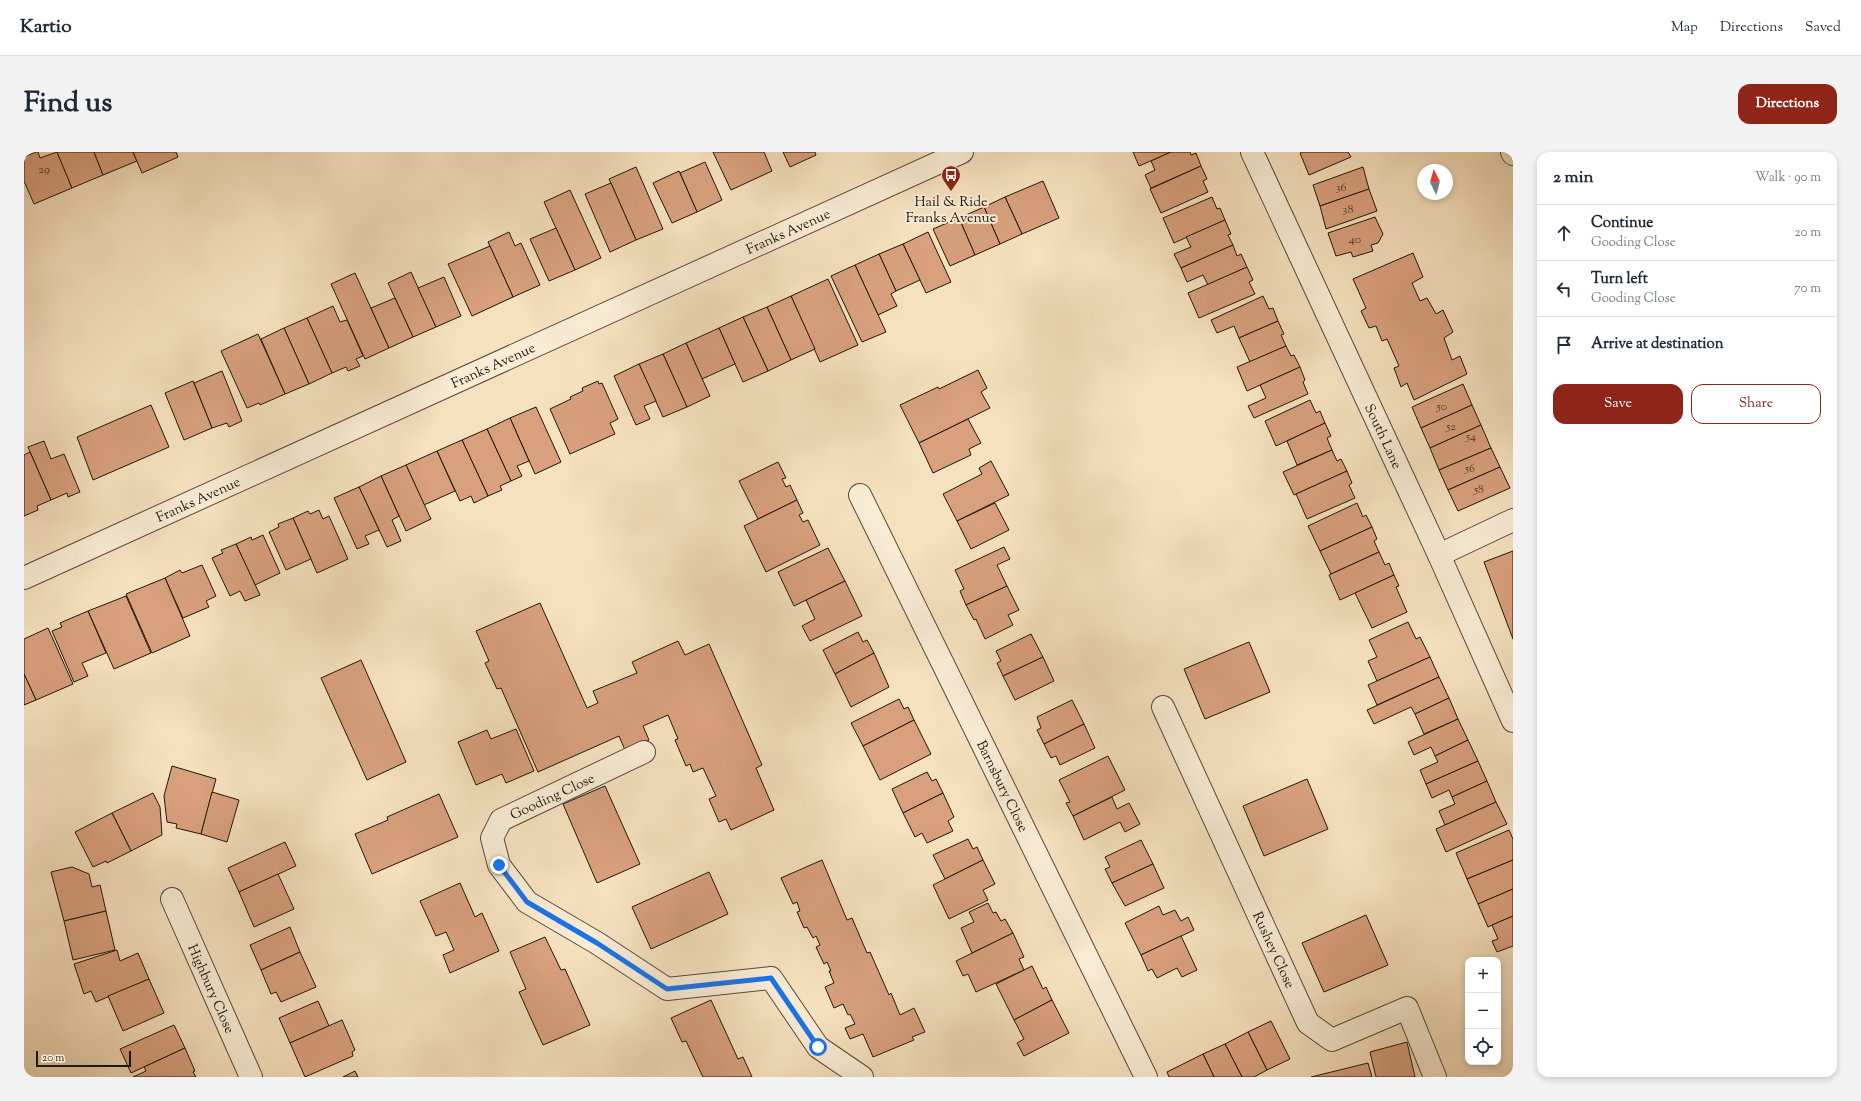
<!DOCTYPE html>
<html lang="en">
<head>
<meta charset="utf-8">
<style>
  :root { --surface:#fff; --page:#f2f2f3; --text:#1f2937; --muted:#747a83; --line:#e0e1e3; --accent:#8f2418 }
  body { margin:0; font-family:"Sorts Mill Goudy",serif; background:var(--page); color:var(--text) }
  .controls { position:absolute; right:12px; bottom:12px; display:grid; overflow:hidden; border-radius:8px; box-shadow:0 2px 6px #0003 }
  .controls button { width:36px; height:36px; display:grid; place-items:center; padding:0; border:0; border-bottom:1px solid var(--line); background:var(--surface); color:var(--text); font:20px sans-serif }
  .compass { position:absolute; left:1393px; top:12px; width:36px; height:36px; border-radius:50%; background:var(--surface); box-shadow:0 2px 6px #0003; rotate:354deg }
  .scale { position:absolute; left:12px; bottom:10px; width:95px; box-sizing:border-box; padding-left:4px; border:2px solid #1f160c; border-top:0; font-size:11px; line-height:14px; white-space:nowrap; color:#1f160c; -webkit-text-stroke:3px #f9ecd5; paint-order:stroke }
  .stop { position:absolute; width:12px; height:12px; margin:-9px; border:3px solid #1a73e8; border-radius:50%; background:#fff }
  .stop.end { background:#1a73e8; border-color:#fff; box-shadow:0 1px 4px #0008 }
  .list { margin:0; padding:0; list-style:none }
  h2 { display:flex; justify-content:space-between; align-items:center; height:52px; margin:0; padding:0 16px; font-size:17px }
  h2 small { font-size:13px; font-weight:400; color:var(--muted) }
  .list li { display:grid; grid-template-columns:26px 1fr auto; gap:12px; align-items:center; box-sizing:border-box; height:56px; padding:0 16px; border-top:1px solid var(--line) }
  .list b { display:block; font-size:15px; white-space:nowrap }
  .list p { margin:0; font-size:13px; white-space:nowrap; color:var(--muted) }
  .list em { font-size:13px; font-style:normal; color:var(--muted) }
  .actions { display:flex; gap:8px; padding:12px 16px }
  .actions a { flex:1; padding:9px 0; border:1px solid var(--accent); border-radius:12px; text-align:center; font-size:14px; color:var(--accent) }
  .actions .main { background:var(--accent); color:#fff }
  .icon { flex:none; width:22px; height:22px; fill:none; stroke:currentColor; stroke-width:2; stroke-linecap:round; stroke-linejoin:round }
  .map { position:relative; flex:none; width:1489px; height:925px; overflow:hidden; border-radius:12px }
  header { display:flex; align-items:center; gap:24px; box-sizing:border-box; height:56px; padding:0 20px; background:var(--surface); border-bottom:1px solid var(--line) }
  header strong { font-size:19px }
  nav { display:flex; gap:22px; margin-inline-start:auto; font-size:14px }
  .intro { display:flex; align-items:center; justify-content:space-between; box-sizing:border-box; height:96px; padding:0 24px }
  h1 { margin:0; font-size:28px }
  .button { padding:10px 18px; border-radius:12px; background:var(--accent); color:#fff; font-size:14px; font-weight:700 }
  main { display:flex; gap:24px; padding:0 24px }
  aside { flex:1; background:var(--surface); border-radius:12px; box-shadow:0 2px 6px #0003 }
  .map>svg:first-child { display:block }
</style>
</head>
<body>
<header>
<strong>Kartio</strong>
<nav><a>Map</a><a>Directions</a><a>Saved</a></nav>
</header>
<div class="intro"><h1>Find us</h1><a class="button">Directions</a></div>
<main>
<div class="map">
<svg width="1489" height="925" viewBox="0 0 1489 925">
  <rect width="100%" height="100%" fill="#f6e1bf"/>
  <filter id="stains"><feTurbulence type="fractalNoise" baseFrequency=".005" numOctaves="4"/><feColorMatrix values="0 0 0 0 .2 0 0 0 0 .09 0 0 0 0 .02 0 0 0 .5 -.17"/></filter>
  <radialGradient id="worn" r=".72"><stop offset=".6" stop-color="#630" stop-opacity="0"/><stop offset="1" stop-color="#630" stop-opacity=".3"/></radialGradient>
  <g fill="#d8a07d" stroke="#1f160c">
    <polygon points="12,0 14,0 16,6 33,0 48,36 10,52 0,29 0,5"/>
    <polygon points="33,0 70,0 79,23 48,36"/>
    <polygon points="70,0 109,0 113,9 79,23"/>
    <polygon points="109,0 152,0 154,5 118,21"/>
    <polygon points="689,0 740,0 748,19 707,38"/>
    <polygon points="759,0 791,0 792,3 766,15"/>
    <polygon points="1109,0 1147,0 1115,14"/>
    <polygon points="1147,0 1166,0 1167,3 1172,1 1177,14 1127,36 1121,23 1131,18 1127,9"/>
    <polygon points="1278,0 1324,0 1327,5 1285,23 1276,1"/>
    <polygon points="681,10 698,48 673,60 656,21"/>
    <polygon points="1177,14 1183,27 1179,29 1184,40 1137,61 1126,37"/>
    <polygon points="612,15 639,77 612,88 585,27"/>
    <polygon points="1339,15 1345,37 1296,54 1289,33"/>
    <polygon points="655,19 673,60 648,71 629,31"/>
    <polygon points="1019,29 1035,66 998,82 981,45"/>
    <polygon points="587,31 612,88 586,100 561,42"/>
    <polygon points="1345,37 1353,59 1302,77 1296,54"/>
    <polygon points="546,38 577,106 551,118 520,50"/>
    <polygon points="981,45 998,82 976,92 960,55"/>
    <polygon points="1188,45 1193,57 1196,56 1201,68 1150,91 1139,66"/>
    <polygon points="960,55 976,92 951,103 935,66"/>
    <polygon points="1351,65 1359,82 1354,91 1347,93 1349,99 1329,105 1327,100 1312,104 1304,81"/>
    <polygon points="935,66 951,103 926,114 909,77"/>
    <polygon points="1201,68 1207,82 1204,83 1209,93 1157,116 1150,102 1167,95 1162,85"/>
    <polygon points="532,76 551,118 525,129 506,87"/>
    <polygon points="485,80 491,94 497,91 516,133 489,145 464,90"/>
    <polygon points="904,80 927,130 902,141 879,92"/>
    <polygon points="879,92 896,128 872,139 855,102"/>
    <polygon points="1209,93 1213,104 1217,102 1223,115 1184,133 1179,123 1163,130 1157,116"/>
    <polygon points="466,94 489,145 448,164 424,112"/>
    <polygon points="1389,101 1399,125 1388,131 1396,149 1403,146 1412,162 1419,158 1429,180 1420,186 1428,208 1436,204 1443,222 1390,248 1383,231 1377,235 1370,216 1375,214 1363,187 1358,189 1352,174 1345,176 1337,159 1342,156 1329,127"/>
    <polygon points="855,102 872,139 867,142 873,154 854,163 831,113"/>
    <polygon points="831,113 862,180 838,190 807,124"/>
    <polygon points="1223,115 1229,128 1225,130 1231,142 1175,166 1164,141"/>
    <polygon points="387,120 412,175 389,185 364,131"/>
    <polygon points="331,121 365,196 341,207 307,132"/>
    <polygon points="420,125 437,164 412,175 394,136"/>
    <polygon points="804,127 834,193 796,210 767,144"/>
    <polygon points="767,144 791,197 767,208 743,155"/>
    <polygon points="1239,144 1245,157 1249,156 1254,169 1215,186 1210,174 1193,181 1187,168"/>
    <polygon points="371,146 389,185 365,196 347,156"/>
    <polygon points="309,154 316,170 323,168 339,204 332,207 336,214 324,219 322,215 308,221 283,166"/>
    <polygon points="743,155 767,208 744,219 719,165"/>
    <polygon points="719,165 744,219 719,230 695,176"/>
    <polygon points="283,166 308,221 285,232 260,176"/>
    <polygon points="1254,169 1260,182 1257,183 1262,194 1226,210 1215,186"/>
    <polygon points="260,176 285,232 261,242 237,187"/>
    <polygon points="695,176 711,212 678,227 662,191"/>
    <polygon points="234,182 261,242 236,253 235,251 223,256 197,199"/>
    <polygon points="662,191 686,244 663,255 639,202"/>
    <polygon points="1262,194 1267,204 1270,203 1276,215 1223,239 1213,215"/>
    <polygon points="639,202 663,255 639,265 615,212"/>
    <polygon points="615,212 632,249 620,254 626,267 612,273 590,224"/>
    <polygon points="1276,215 1281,228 1279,230 1284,242 1230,266 1224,254 1242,246 1236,233"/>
    <polygon points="954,218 963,236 957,240 966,256 895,291 876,253 914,235 915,237"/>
    <polygon points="198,219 218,269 205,275 203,271 188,276 170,231"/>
    <polygon points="169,229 188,276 160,288 141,241"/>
    <polygon points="574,229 575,232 578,231 594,267 586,271 591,282 546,302 526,257 547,247 546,245 559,239 558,236"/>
    <polygon points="1439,232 1448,253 1397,276 1388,255"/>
    <polygon points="1286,248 1292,261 1296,259 1301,271 1252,294 1241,269"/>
    <polygon points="127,253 145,295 69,328 53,285"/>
    <polygon points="1448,253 1457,273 1406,296 1397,276"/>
    <polygon points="512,255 537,310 511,322 486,266"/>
    <polygon points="486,266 505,309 493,314 498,324 487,329 463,277"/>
    <polygon points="944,267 957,291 945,297 947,303 909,321 895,291"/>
    <polygon points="1301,271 1307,284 1303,286 1308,298 1273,313 1263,289"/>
    <polygon points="1457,273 1467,296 1415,318 1406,296"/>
    <polygon points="463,277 487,329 476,334 478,338 464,344 438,288"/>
    <polygon points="438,288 464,344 450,351 447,344 436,349 413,299"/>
    <polygon points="20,289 27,307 40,302 56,340 44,345 43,341 27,348 4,295"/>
    <polygon points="1467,296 1476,315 1424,338 1415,318"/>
    <polygon points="1308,298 1313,309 1317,307 1323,319 1270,343 1259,320"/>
    <polygon points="413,299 431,339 400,353 382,313"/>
    <polygon points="6,300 27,348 13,354 14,358 0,364 0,303"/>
    <polygon points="967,309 985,343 933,369 919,342 958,322 955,316"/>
    <polygon points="754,310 762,326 758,327 762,335 766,333 773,348 734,367 715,329"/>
    <polygon points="382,313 407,367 382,379 357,324"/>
    <polygon points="1476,315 1486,336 1434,359 1424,338"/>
    <polygon points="1323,319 1328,331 1325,333 1331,346 1283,367 1272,342"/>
    <polygon points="357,324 375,364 368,368 377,389 363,395 335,335"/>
    <polygon points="335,335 355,378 341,384 345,392 333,397 310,346"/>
    <polygon points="773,348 779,361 775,363 779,370 784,368 796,393 742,420 720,374"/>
    <polygon points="971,351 985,378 947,397 933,369"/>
    <polygon points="1333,351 1339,365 1342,363 1348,375 1296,399 1284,374"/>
    <polygon points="295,358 299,367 305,364 324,407 293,421 269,366 284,359 286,362"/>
    <polygon points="269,366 287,407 262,418 245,380 255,375 254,372"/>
    <polygon points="1348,375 1353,387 1350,389 1355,400 1307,422 1296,399"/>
    <polygon points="239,383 256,421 231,433 212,392 227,385 228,388"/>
    <polygon points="212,392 236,443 221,449 216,439 206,444 188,406 199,401 197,398"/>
    <polygon points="980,395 986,407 973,413 983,434 942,453 936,439 940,437 931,418"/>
    <polygon points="804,396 821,429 770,454 754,420"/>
    <polygon points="1489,399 1489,487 1460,410"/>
    <polygon points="1355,400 1361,413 1365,411 1370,423 1316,448 1305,423"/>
    <polygon points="178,413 192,444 182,449 185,455 159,466 141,426 156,418 158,421"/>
    <polygon points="1370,423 1375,434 1372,435 1383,460 1348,476 1331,441"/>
    <polygon points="141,426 166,484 128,501 102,442"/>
    <polygon points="821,429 838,464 786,489 778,474 791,467 782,448"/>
    <polygon points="983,434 995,458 984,463 989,473 961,487 952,467 950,468 942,453"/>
    <polygon points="102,444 127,501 90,517 64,459"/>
    <polygon points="516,451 563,556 574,551 569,539 613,521 608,510 654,489 661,503 685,492 738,613 732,616 750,658 707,678 702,667 695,670 685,647 692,644 679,616 669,620 666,612 662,614 651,588 654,587 644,563 619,574 625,588 601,598 595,584 514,620 477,536 473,537 461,511 465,509 452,479"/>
    <polygon points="64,459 82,501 58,511 64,524 50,530 28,479 38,475 36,471"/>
    <polygon points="1384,470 1392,487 1396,485 1406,505 1353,529 1344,509 1353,505 1345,488"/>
    <polygon points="24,476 49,532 12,548 0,522 0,487"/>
    <polygon points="834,480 839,490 843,488 850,501 811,522 799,498"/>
    <polygon points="1007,482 1019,505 979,524 973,511 977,509 972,499"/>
    <polygon points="1225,490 1246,540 1181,567 1160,517"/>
    <polygon points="850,501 865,535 827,555 811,522"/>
    <polygon points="1019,505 1030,529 991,548 979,524"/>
    <polygon points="1406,505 1415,525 1353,553 1344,533"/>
    <polygon points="337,508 382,610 343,628 297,526"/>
    <polygon points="0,522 12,548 0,553"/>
    <polygon points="1415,525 1425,546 1391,562 1387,555 1350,572 1343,558"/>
    <polygon points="1425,546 1434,567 1400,582 1391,562"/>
    <polygon points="875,547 880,557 884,555 890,568 839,594 827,571"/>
    <polygon points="1048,548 1060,572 1020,592 1013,578 1017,576 1013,565"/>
    <polygon points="1434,567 1444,588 1411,604 1407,595 1390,603 1384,590"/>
    <polygon points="890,568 907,602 856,628 839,594"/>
    <polygon points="1060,572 1071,596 1036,613 1032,604 1027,606 1020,592"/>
    <polygon points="492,577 510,619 482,631 478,622 452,633 434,590 463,578 467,587"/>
    <polygon points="1444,588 1454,609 1402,632 1396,618 1414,610 1411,604"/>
    <polygon points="1084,604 1101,638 1049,664 1042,651 1046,650 1035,628"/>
    <polygon points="1454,609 1463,629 1428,645 1425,638 1408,646 1402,632"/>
    <polygon points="148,614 192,627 177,682 152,676 153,672 143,670 140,644"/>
    <polygon points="903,620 908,629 912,627 919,641 879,661 868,637"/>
    <polygon points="1283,627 1304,677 1240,704 1219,654"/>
    <polygon points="1463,629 1472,650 1421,673 1415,659 1431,652 1428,645"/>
    <polygon points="581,634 616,712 573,731 539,652"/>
    <polygon points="188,640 215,648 203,690 177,682"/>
    <polygon points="129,641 136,655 138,683 107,699 88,661"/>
    <polygon points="919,641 930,665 924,669 929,679 903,691 898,681 891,685 879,661"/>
    <polygon points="415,642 434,685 348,722 331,682 364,668 363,665"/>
    <polygon points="1088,645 1093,657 1105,651 1116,672 1101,680 1096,670 1060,688 1049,664"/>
    <polygon points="1472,650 1483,672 1422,700 1412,677"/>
    <polygon points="88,661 107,699 83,711 82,709 69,715 51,680"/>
    <polygon points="1485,678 1489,687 1489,708 1443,727 1432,701"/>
    <polygon points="944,687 949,697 953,695 959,708 921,727 909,703"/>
    <polygon points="1117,688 1129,712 1088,731 1081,717 1086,715 1081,705"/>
    <polygon points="261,690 272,714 215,740 204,716"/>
    <polygon points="798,708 823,768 828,766 843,801 846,800 865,843 867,841 876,863 890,856 901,880 888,885 890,888 849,905 839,882 826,887 821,876 831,872 826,862 824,863 819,852 810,856 801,835 810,831 805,819 807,819 803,810 800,812 792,795 796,793 792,784 789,786 783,775 780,776 773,760 776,759 773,750 769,752 757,726"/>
    <polygon points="959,708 971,732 959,738 964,748 925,767 909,733"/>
    <polygon points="1489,708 1489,737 1454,752 1443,727"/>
    <polygon points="1129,712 1140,736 1101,754 1088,731"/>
    <polygon points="48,715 65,722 68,735 76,733 82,759 40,769 27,720"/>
    <polygon points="685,720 704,762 627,797 608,755"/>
    <polygon points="254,722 270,757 230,775 215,740"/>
    <polygon points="436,731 451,765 458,761 475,799 426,821 419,803 430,798 422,780 412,784 396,749"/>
    <polygon points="1489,737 1489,764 1464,775 1454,752"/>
    <polygon points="964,751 969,761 972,760 977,769 981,767 989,781 948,801 937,776 950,770 945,760"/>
    <polygon points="1135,754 1139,763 1151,758 1157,769 1164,765 1170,778 1117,803 1101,771"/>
    <polygon points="82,759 91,798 49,808 40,769"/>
    <polygon points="1342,763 1364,813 1300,840 1278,791"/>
    <polygon points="1489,764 1489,794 1473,800 1468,789 1474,787 1468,773"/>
    <polygon points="266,775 276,800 237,818 226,793"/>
    <polygon points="989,781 1000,805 995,807 1000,818 952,840 944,822 939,824 932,809"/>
    <polygon points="1157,784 1173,818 1158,825 1153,816 1133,826 1128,817 1124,819 1117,803"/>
    <polygon points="521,785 537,818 541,817 566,873 519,893 495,840 502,837 486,800"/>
    <polygon points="93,798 96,809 114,801 125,827 72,850 67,839 60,842 50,812"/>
    <polygon points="276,800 292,835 257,850 252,840 247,842 237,818"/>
    <polygon points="1008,814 1019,837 1022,835 1028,848 990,868 972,832"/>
    <polygon points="125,827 140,861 99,879 84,844"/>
    <polygon points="687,848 714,907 719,905 728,925 679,925 662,889 658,890 647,866"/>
    <polygon points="1028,848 1045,881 1000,904 993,891 1000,887 990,868"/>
    <polygon points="294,849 305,874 266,891 255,866"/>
    <polygon points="318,868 331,898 328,900 329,904 281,925 266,891"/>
    <polygon points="1247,869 1266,907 1243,918 1224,880"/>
    <polygon points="150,873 161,896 107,921 96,897"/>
    <polygon points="1224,880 1243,918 1230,925 1218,925 1201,892"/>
    <polygon points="1383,890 1391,925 1352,925 1346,900"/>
    <polygon points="1201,892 1218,925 1190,925 1179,902"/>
    <polygon points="161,896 171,919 169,920 172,925 109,925 122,919 120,915"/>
    <polygon points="1179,902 1190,925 1145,925 1143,920"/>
    <polygon points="1344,911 1348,925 1287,925"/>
    <polygon points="331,919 334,925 319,925"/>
  </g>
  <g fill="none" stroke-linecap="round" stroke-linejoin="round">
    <g stroke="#554939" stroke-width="24">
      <g id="minor">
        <path id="s1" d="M1228,0L1415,403L1489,569"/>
        <polyline points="1488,0 1489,2"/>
        <path id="s2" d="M836,343L1122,925"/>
        <polyline points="1415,403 1489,368"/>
        <path id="s3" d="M0,426L938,0"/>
        <path id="s4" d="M1139,555L1284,871L1308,888L1383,856L1411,925"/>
        <polyline points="620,600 477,668 468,686 475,713 503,750 573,791 643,837 747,826 794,895 838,925"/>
        <path id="s5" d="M148,747L227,925"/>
      </g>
    </g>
    <use href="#minor" stroke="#f9ecd5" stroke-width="22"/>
  </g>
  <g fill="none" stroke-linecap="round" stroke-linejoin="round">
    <polyline stroke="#1a73e8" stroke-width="5" points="475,713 503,750 573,791 643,837 747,826 794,895"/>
  </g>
  <defs>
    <g id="bus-pin" transform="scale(1)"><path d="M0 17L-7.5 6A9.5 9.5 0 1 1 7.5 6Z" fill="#8f2418" stroke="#f9ecd5"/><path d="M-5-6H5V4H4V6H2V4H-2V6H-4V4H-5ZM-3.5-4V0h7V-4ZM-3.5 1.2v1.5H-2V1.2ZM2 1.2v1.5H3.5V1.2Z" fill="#fff"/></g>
  </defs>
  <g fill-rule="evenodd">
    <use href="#bus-pin" x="927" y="23"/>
  </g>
  <g text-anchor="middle" stroke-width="4" stroke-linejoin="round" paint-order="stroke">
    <g font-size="12" fill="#4d3828">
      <text x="20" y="21">29</text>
      <text x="1317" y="39">36</text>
      <text x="1324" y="61">38</text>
      <text x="1331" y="91">40</text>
      <text x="1418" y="258">50</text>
      <text x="1427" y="278">52</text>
      <text x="1447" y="288">54</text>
      <text x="1446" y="320">56</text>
      <text x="1455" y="341">58</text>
    </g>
    <g font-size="14" fill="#1f160c" stroke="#f9ecd5">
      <text x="927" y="54">Hail &amp; Ride<tspan x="927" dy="16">Franks Avenue</tspan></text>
    </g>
    <g font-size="14" fill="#1f160c" stroke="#f9ecd5">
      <text dy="5" stroke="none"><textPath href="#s3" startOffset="839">Franks Avenue</textPath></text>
      <text dy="5" stroke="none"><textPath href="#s3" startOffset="515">Franks Avenue</textPath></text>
      <text dy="5" stroke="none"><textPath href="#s1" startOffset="313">South Lane</textPath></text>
      <text dy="5" stroke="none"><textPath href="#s3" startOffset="191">Franks Avenue</textPath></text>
      <text dy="5" stroke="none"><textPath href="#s2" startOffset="324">Barnsbury Close</textPath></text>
      <text transform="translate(528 644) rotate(-25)" y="5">Gooding Close</text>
      <text dy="5" stroke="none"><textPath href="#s4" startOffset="267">Rushey Close</textPath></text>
      <text dy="5" stroke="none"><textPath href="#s5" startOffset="98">Highbury Close</textPath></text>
    </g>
  </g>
  <rect width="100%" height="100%" filter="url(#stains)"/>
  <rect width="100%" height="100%" fill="url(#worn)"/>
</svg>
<div class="controls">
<button>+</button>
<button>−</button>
<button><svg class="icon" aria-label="locate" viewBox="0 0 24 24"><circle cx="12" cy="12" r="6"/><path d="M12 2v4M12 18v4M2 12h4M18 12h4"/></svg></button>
</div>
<svg class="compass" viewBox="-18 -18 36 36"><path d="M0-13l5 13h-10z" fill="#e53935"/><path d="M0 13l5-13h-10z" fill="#747a83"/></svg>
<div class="scale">20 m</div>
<div class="stop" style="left:794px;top:895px"></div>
<div class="stop end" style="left:475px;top:713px"></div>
</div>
<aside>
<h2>2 min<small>Walk · 90 m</small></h2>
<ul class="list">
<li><svg class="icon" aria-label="ahead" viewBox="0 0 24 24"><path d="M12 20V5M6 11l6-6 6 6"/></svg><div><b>Continue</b><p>Gooding Close</p></div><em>20 m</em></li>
<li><svg class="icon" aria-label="left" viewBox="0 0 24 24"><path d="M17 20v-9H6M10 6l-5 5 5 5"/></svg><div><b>Turn left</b><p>Gooding Close</p></div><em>70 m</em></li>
<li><svg class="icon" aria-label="arrive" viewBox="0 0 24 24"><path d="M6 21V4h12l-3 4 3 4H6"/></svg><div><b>Arrive at destination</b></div></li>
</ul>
<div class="actions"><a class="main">Save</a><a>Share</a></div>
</aside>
</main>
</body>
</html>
